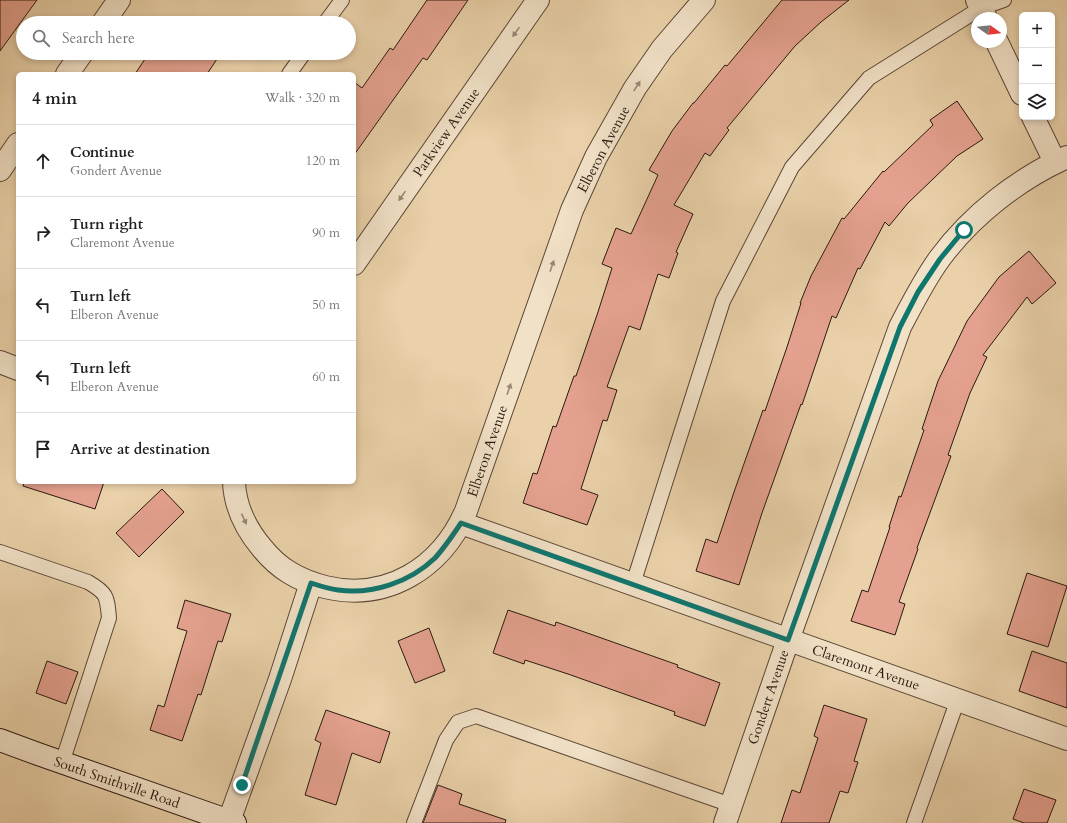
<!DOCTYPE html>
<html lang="en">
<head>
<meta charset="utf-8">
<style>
  :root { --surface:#fff; --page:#f6f6f6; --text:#222; --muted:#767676; --line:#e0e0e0 }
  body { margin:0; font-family:Cardo,serif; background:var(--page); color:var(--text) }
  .controls { position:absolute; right:12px; top:12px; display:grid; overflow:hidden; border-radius:6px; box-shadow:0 2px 6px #0003 }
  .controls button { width:36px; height:36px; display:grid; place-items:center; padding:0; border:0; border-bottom:1px solid var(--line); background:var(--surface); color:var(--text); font:20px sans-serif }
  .compass { position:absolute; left:971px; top:12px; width:36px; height:36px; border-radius:50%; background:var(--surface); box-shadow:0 2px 6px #0003; rotate:105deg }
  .stop { position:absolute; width:12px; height:12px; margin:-9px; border:3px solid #0f766e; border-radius:50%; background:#fff }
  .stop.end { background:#0f766e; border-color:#fff; box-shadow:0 1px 4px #0008 }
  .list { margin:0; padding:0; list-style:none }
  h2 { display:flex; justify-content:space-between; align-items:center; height:52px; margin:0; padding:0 16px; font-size:17px }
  h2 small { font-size:13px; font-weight:400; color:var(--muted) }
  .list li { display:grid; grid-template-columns:26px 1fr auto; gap:12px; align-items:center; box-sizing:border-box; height:72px; padding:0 16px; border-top:1px solid var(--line) }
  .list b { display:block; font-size:15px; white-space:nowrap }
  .list p { margin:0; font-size:13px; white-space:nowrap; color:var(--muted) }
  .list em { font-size:13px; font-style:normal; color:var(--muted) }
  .icon { flex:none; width:22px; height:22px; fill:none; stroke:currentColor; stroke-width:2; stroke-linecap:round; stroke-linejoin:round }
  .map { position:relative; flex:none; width:1067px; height:823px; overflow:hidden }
  .search { position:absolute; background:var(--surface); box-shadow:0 2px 6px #0003; left:16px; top:16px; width:340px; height:44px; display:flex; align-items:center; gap:10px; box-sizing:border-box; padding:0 14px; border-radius:22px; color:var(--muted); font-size:15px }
  .panel { position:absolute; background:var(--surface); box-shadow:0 2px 6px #0003; left:16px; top:72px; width:340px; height:412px; border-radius:6px }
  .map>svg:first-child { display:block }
</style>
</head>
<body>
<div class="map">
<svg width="1067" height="823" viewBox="0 0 1067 823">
  <rect width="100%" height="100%" fill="#ead1a9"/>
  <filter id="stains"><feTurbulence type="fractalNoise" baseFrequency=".005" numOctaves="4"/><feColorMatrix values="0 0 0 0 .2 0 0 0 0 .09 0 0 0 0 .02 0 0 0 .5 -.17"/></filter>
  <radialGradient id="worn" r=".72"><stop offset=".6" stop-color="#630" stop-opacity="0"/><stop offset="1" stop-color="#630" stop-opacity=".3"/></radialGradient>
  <g fill="#e4a18f" stroke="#2b1910">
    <polygon points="0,0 37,0 0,51"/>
    <polygon points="427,0 468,0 427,60 423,58 354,155 354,82 362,88 390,48 393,50"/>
    <polygon points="782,0 849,0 821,22 795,46 727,128 729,130 710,156 705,153 674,205 693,214 676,252 678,253 669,278 658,274 640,330 629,326 607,387 617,390 607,421 603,420 581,489 598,495 587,525 523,503 533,473 537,474 553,426 556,427 574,376 576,376 597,315 612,268 602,264 616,228 631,234 658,175 649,170 672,131 693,103 694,103 725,65 727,66"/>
    <polygon points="149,53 221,53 207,74 135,74"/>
    <polygon points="957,101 983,139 957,156 908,203 889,226 885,222 860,269 858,268 836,318 832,316 802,405 801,404 762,513 739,585 696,571 706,539 717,543 734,492 763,410 765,411 787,347 801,303 800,303 811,276 842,218 844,219 883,171 884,172 933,125 930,120"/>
    <polygon points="1029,251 1056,283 1032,304 1027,297 983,355 987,357 970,393 948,455 951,456 917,548 918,549 899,602 905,604 895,635 851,621 862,590 868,592 890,527 889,527 899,496 901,497 924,430 922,429 938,381 967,321 999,277"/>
    <polygon points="24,482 104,482 95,509 23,486"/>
    <polygon points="162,489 184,512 139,557 116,533"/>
    <polygon points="1027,573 1067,586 1048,647 1007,634"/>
    <polygon points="185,600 231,614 222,642 218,641 201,695 198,694 182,741 150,730 158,705 164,707 187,631 177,628"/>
    <polygon points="508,610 555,626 556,622 678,665 677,667 720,683 705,726 674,715 675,712 568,674 525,660 524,664 493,653"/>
    <polygon points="429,628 445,671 415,683 398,641"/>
    <polygon points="1032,651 1067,663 1067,708 1019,691"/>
    <polygon points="47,661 78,672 66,704 36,693"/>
    <polygon points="824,705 867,719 854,761 858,762 848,793 840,791 829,823 781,823 792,790 800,793 818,738 814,736"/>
    <polygon points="326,710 390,732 380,763 352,753 336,805 305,795 321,743 315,740"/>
    <polygon points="438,785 462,794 459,804 506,820 505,823 423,823"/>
    <polygon points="1024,789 1056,800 1047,823 1024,823 1013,819"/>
  </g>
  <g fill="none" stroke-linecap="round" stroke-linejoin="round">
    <g stroke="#5b4736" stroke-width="16">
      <g id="service">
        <polyline points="325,23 342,0"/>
        <polyline points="289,74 304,53"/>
        <path d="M0,552L88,582C107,593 107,596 109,618L62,763"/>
        <polyline points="633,584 723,301 792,167 869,78 981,8 1004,0"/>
        <polyline points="414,823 446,740 458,722 476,716 731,805"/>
        <polyline points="914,823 958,699"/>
      </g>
    </g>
    <g stroke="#5b4736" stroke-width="24">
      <g id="minor">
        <polyline points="977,0 986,18"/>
        <polyline points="103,23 119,0"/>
        <polyline points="997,42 1022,94"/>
        <polyline points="67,74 82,53"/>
        <polyline points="1033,117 1055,162"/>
        <polyline points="0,170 18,144"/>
        <polyline points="354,264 538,0"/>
        <polyline points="0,362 18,369"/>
        <path d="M234,482C235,506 246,529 262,548C279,569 298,580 325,587C387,602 441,568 466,511L572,210L596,157L635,88L662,49L704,0"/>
        <polyline points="461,523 1067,739"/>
        <polyline points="229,821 280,679 311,583"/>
        <path d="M725,823L788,640L900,327C912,304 924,280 940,258C972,215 1018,179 1067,157"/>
      </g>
    </g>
    <g stroke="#2b1910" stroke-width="24">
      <polyline id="secondary" points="0,740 38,754 235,823"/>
    </g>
    <use href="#service" stroke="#f1e1c7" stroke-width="14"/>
    <use href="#minor" stroke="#f1e1c7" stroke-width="22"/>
    <use href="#secondary" stroke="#f1e1c7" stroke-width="22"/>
  </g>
  <defs><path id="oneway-solid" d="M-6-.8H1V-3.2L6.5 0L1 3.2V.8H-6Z"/></defs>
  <g fill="#988775">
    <use href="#oneway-solid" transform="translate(516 32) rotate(125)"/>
    <use href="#oneway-solid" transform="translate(637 86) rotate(-57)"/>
    <use href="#oneway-solid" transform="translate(402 196) rotate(125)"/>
    <use href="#oneway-solid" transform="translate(552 266) rotate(-71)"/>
    <use href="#oneway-solid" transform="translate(509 389) rotate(-71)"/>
    <use href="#oneway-solid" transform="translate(244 519) rotate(65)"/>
  </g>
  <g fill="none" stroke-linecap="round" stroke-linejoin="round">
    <path stroke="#0f766e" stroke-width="5" d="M242,785L311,583C320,586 329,589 338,590C372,595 410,582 435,558C445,547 453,535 461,523L788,640L900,327L918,292L940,259L964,230"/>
  </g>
  <g text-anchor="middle" stroke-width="3" stroke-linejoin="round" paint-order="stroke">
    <g font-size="14" fill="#2b1910" stroke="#f1e1c7">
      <text transform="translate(446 132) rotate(-55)" y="5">Parkview Avenue</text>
      <text transform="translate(603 149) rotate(-62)" y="5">Elberon Avenue</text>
      <text transform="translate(487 451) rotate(-71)" y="5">Elberon Avenue</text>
      <text transform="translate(866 667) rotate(19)" y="5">Claremont Avenue</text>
      <text transform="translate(768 697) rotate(-71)" y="5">Gondert Avenue</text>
      <text transform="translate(117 782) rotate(19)" y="5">South Smithville Road</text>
    </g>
  </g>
  <rect width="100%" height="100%" filter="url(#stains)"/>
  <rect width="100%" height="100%" fill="url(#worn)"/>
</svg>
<div class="controls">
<button>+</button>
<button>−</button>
<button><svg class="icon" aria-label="layers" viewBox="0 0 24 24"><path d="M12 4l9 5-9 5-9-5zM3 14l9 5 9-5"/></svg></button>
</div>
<svg class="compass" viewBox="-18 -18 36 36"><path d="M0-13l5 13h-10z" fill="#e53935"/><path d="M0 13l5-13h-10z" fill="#767676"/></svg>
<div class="stop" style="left:964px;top:230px"></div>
<div class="stop end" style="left:242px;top:785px"></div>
<div class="search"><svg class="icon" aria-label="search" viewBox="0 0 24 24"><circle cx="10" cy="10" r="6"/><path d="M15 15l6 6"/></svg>Search here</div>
<section class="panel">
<h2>4 min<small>Walk · 320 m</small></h2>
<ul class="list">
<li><svg class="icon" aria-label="ahead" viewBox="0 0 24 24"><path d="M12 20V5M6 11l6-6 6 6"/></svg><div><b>Continue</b><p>Gondert Avenue</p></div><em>120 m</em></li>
<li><svg class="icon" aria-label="right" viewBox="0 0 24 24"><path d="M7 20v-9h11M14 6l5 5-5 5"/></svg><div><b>Turn right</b><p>Claremont Avenue</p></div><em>90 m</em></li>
<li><svg class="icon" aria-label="left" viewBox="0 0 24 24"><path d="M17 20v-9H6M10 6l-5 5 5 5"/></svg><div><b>Turn left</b><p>Elberon Avenue</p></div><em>50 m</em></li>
<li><svg class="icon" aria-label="left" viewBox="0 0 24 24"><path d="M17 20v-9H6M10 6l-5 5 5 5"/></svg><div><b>Turn left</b><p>Elberon Avenue</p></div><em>60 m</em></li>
<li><svg class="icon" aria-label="arrive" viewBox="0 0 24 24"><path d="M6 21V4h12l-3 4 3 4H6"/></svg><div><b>Arrive at destination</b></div></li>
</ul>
</section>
</div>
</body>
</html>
